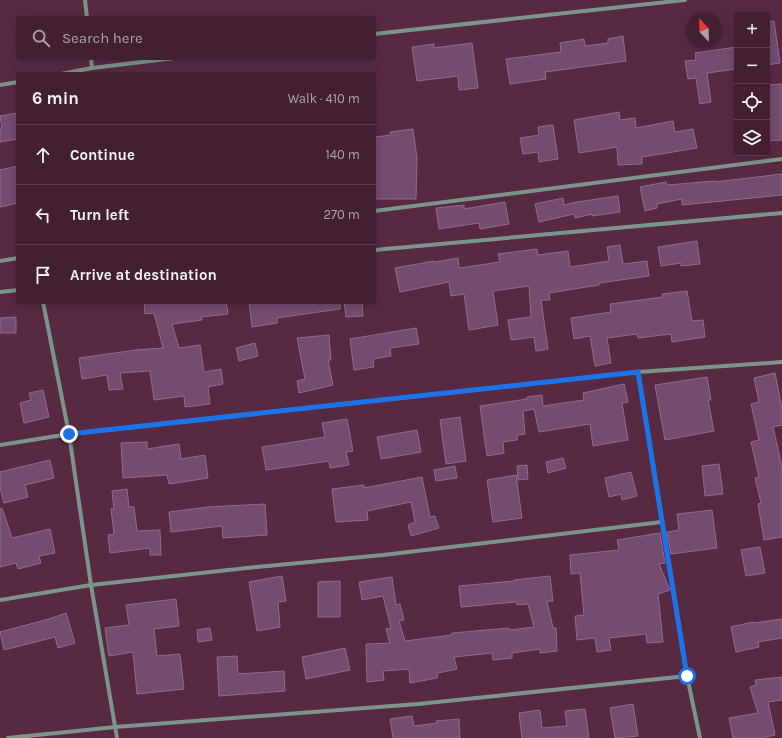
<!DOCTYPE html>
<html lang="en">
<head>
<meta charset="utf-8">
<style>
  :root { --surface:#422031; --page:#492839; --text:#f1f3f6; --muted:#aea3ab; --line:#5a3e4d }
  body { margin:0; font-family:Karla,sans-serif; background:var(--page); color:var(--text) }
  .controls { position:absolute; right:12px; top:12px; display:grid; overflow:hidden; border-radius:4px; box-shadow:0 2px 10px #0003 }
  .controls button { width:36px; height:36px; display:grid; place-items:center; padding:0; border:0; border-bottom:1px solid var(--line); background:var(--surface); color:var(--text); font:20px sans-serif }
  .compass { position:absolute; left:686px; top:12px; width:36px; height:36px; border-radius:50%; background:var(--surface); box-shadow:0 2px 10px #0003; rotate:338deg }
  .stop { position:absolute; width:12px; height:12px; margin:-9px; border:3px solid #1a73e8; border-radius:50%; background:#fff }
  .stop.end { background:#1a73e8; border-color:#fff; box-shadow:0 1px 4px #0008 }
  .list { margin:0; padding:0; list-style:none }
  h2 { display:flex; justify-content:space-between; align-items:center; height:52px; margin:0; padding:0 16px; font-size:17px }
  h2 small { font-size:13px; font-weight:400; color:var(--muted) }
  .list li { display:grid; grid-template-columns:26px 1fr auto; gap:12px; align-items:center; box-sizing:border-box; height:60px; padding:0 16px; border-top:1px solid var(--line) }
  .list b { display:block; font-size:15px; white-space:nowrap }
  .list em { font-size:13px; font-style:normal; color:var(--muted) }
  .icon { flex:none; width:22px; height:22px; fill:none; stroke:currentColor; stroke-width:2; stroke-linecap:round; stroke-linejoin:round }
  .map { position:relative; flex:none; width:782px; height:738px; overflow:hidden }
  .search { position:absolute; background:var(--surface); box-shadow:0 2px 10px #0003; left:16px; top:16px; width:360px; height:44px; display:flex; align-items:center; gap:10px; box-sizing:border-box; padding:0 14px; border-radius:4px; color:var(--muted); font-size:15px }
  .panel { position:absolute; background:var(--surface); box-shadow:0 2px 10px #0003; left:16px; top:72px; width:360px; height:232px; border-radius:4px }
  .map>svg:first-child { display:block }
</style>
</head>
<body>
<div class="map">
<svg width="782" height="738" viewBox="0 0 782 738">
  <rect width="100%" height="100%" fill="#582a41"/>
  <g fill="#734c6f" stroke="#93698e">
    <polygon points="774,21 780,63 767,65 767,22"/>
    <polygon points="623,36 626,61 545,72 546,79 510,84 506,59 561,52 560,43 584,39 585,46 608,43 608,39"/>
    <polygon points="472,43 478,88 459,90 458,76 417,81 412,47 434,44 434,48"/>
    <polygon points="737,47 737,69 707,73 711,102 700,104 696,78 688,79 685,61 696,60 695,53"/>
    <polygon points="782,84 782,140 767,141 767,85"/>
    <polygon points="619,112 620,120 635,118 636,128 673,121 675,132 693,129 697,148 642,157 642,164 618,165 617,147 579,153 574,120"/>
    <polygon points="18,113 18,139 0,142 0,128 2,128 0,116"/>
    <polygon points="553,125 558,159 539,162 538,152 523,154 520,138 539,135 538,127"/>
    <polygon points="413,129 417,158 416,199 374,199 374,137 391,135 390,132"/>
    <polygon points="18,166 18,203 0,207 0,170"/>
    <polygon points="782,174 782,195 682,205 682,199 657,204 657,208 645,211 640,187 666,182 667,185 715,181 715,182"/>
    <polygon points="618,196 620,212 592,216 592,214 575,218 574,214 539,222 535,204 563,198 564,205 577,202"/>
    <polygon points="505,202 509,224 480,229 479,223 439,229 436,208 464,205 464,209"/>
    <polygon points="697,241 700,264 681,266 681,263 661,266 658,247"/>
    <polygon points="620,245 623,264 647,261 649,276 599,283 599,285 549,293 550,300 541,300 548,349 536,351 534,337 511,340 508,320 531,317 529,286 493,291 498,325 469,330 464,294 451,296 449,282 400,292 395,268 434,261 435,262 458,258 459,268 500,262 498,254 537,249 538,255 568,251 570,267 609,261 607,247"/>
    <polygon points="687,291 692,321 703,320 705,337 672,342 671,334 638,338 637,334 607,338 611,363 595,366 590,336 574,339 571,318 611,312 610,304 663,297 662,294"/>
    <polygon points="144,302 226,302 228,314 201,317 202,320 172,324 179,348 200,345 204,372 221,369 223,384 208,387 210,404 185,407 184,396 154,400 150,371 120,373 123,389 109,390 107,375 82,379 79,358 136,350 163,348 154,313 145,314"/>
    <polygon points="249,302 340,302 340,309 277,318 277,323 252,327"/>
    <polygon points="344,302 362,302 363,316 346,317"/>
    <polygon points="16,317 16,333 0,333 0,318"/>
    <polygon points="416,328 419,344 390,348 391,356 373,359 374,367 354,370 350,339"/>
    <polygon points="329,335 331,360 328,360 333,385 299,393 297,381 305,379 297,338"/>
    <polygon points="255,343 258,356 239,361 236,348"/>
    <polygon points="775,373 782,409 782,425 773,427 782,467 782,537 764,540 758,504 761,503 755,478 759,477 751,442 759,440 751,404 759,402 754,378"/>
    <polygon points="707,377 711,400 708,400 714,431 665,440 655,385"/>
    <polygon points="624,384 628,402 622,403 628,440 593,446 590,424 539,432 534,409 523,411 525,434 517,435 517,440 503,442 504,453 487,456 480,406 527,399 527,397 542,395 543,406 584,400 583,393"/>
    <polygon points="43,390 49,417 24,423 20,403 31,400 29,393"/>
    <polygon points="460,417 466,461 446,464 440,420"/>
    <polygon points="347,419 353,451 346,452 349,465 330,468 329,461 266,470 262,447 325,437 322,423"/>
    <polygon points="417,430 421,452 381,459 377,437"/>
    <polygon points="147,442 147,449 179,444 181,459 205,455 208,478 169,484 167,475 123,478 121,443"/>
    <polygon points="563,458 566,468 548,473 546,462"/>
    <polygon points="50,460 54,478 25,485 28,497 4,503 0,488 0,472"/>
    <polygon points="719,464 723,494 705,496 702,466"/>
    <polygon points="527,465 528,479 518,480 517,466"/>
    <polygon points="455,466 457,478 436,481 434,470"/>
    <polygon points="631,472 637,496 622,500 621,494 609,497 605,478"/>
    <polygon points="516,475 522,518 493,522 487,480"/>
    <polygon points="422,477 430,517 435,516 439,528 411,536 408,525 415,522 411,502 367,511 368,520 336,522 332,489 364,485 364,488"/>
    <polygon points="127,489 129,507 134,507 137,531 160,530 161,555 150,555 150,548 110,553 108,535 114,534 111,509 114,509 112,491"/>
    <polygon points="265,504 267,535 223,538 222,526 171,532 169,512 208,507"/>
    <polygon points="2,508 12,538 50,529 55,553 39,556 41,563 18,569 16,563 0,567 0,509"/>
    <polygon points="712,510 717,548 671,554 667,532 679,530 677,514"/>
    <polygon points="660,533 665,563 659,564 670,590 658,594 663,642 647,643 646,634 609,638 611,650 597,652 595,638 577,640 575,616 584,615 580,573 571,574 570,555 619,550 617,540"/>
    <polygon points="760,547 765,573 746,576 741,550"/>
    <polygon points="282,576 286,601 278,602 280,627 257,631 249,582"/>
    <polygon points="550,576 553,601 547,601 553,628 556,628 557,651 540,653 540,649 512,653 512,658 493,660 492,653 454,657 457,669 438,673 437,678 410,683 409,669 383,671 384,680 367,682 366,644 390,643 386,629 391,628 383,596 362,600 359,582 392,577 396,605 400,604 404,620 399,621 405,641 452,635 452,633 509,628 510,630 534,627 528,604 517,605 516,602 461,607 459,586 514,581 514,580"/>
    <polygon points="340,581 340,617 318,617 318,582"/>
    <polygon points="176,599 179,626 154,629 157,656 180,654 184,689 137,694 133,652 109,656 105,628 129,625 126,605"/>
    <polygon points="66,613 75,643 58,648 55,637 4,650 0,632 49,619"/>
    <polygon points="782,619 782,638 758,642 759,647 736,652 731,627 753,622 754,623"/>
    <polygon points="210,628 212,640 198,642 197,630"/>
    <polygon points="345,648 350,670 306,679 302,657"/>
    <polygon points="237,656 238,674 284,671 285,691 219,696 217,657"/>
    <polygon points="782,677 782,700 768,702 775,735 761,738 733,738 729,718 758,713 750,687 756,685 755,680"/>
    <polygon points="633,704 638,736 615,738 610,708"/>
    <polygon points="585,709 589,738 522,738 519,713 540,710 542,728 567,726 565,711"/>
    <polygon points="412,716 414,726 437,723 436,721 459,719 460,738 393,738 390,719"/>
  </g>
  <g fill="none" stroke-linecap="round" stroke-linejoin="round">
    <g stroke="#7b958b" stroke-width="4">
      <polyline points="85,0 87,18"/>
      <polyline points="374,34 685,0"/>
      <polyline points="91,58 92,68"/>
      <polyline points="61,74 92,68 175,58"/>
      <polyline points="0,85 18,82"/>
      <polyline points="374,211 782,159"/>
      <polyline points="374,250 782,213"/>
      <polyline points="0,261 18,258"/>
      <polyline points="0,292 18,290"/>
      <polyline points="43,302 69,434 91,585 117,738"/>
      <polyline points="638,372 687,676 700,738"/>
      <polyline points="0,445 69,434 638,372 782,362"/>
      <polyline points="0,600 91,585 257,567 383,555 662,522"/>
      <polyline points="8,738 115,727 418,704 687,676"/>
    </g>
  </g>
  <g fill="none" stroke-linecap="round" stroke-linejoin="round">
    <polyline stroke="#1a73e8" stroke-width="5" points="69,434 638,372 687,676"/>
  </g>
</svg>
<div class="controls">
<button>+</button>
<button>−</button>
<button><svg class="icon" aria-label="locate" viewBox="0 0 24 24"><circle cx="12" cy="12" r="6"/><path d="M12 2v4M12 18v4M2 12h4M18 12h4"/></svg></button>
<button><svg class="icon" aria-label="layers" viewBox="0 0 24 24"><path d="M12 4l9 5-9 5-9-5zM3 14l9 5 9-5"/></svg></button>
</div>
<svg class="compass" viewBox="-18 -18 36 36"><path d="M0-13l5 13h-10z" fill="#e53935"/><path d="M0 13l5-13h-10z" fill="#aea3ab"/></svg>
<div class="stop" style="left:687px;top:676px"></div>
<div class="stop end" style="left:69px;top:434px"></div>
<div class="search"><svg class="icon" aria-label="search" viewBox="0 0 24 24"><circle cx="10" cy="10" r="6"/><path d="M15 15l6 6"/></svg>Search here</div>
<section class="panel">
<h2>6 min<small>Walk · 410 m</small></h2>
<ul class="list">
<li><svg class="icon" aria-label="ahead" viewBox="0 0 24 24"><path d="M12 20V5M6 11l6-6 6 6"/></svg><div><b>Continue</b></div><em>140 m</em></li>
<li><svg class="icon" aria-label="left" viewBox="0 0 24 24"><path d="M17 20v-9H6M10 6l-5 5 5 5"/></svg><div><b>Turn left</b></div><em>270 m</em></li>
<li><svg class="icon" aria-label="arrive" viewBox="0 0 24 24"><path d="M6 21V4h12l-3 4 3 4H6"/></svg><div><b>Arrive at destination</b></div></li>
</ul>
</section>
</div>
</body>
</html>
